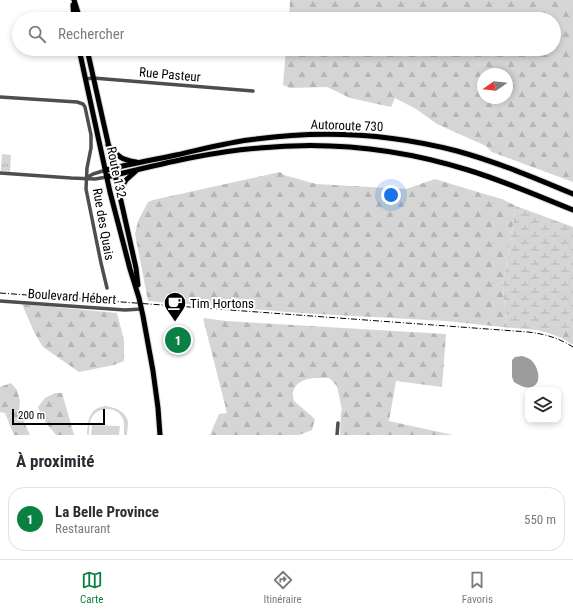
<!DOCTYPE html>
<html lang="fr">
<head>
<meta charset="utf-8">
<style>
  :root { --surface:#fff; --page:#f7f7f7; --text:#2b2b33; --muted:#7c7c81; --line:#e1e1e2; --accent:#0b8043 }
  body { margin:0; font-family:"Roboto Condensed",sans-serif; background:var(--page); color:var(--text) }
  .controls { position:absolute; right:12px; bottom:12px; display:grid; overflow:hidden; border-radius:8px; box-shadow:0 2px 6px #0003 }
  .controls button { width:36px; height:36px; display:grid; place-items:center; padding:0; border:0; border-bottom:1px solid var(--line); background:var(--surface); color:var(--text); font:20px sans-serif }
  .compass { position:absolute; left:477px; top:68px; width:36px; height:36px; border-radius:50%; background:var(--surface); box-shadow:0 2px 6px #0003; rotate:256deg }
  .scale { position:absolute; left:12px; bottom:10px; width:93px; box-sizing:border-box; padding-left:4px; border:2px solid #000; border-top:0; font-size:11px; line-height:14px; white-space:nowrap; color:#000; -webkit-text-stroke:3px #fff; paint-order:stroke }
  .you { position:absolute; left:391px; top:195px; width:14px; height:14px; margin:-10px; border:3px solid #fff; border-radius:50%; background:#1a73e8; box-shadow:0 0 0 6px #1a73e833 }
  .badge { display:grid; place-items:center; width:26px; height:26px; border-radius:50%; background:var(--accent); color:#fff; font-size:13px; font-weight:700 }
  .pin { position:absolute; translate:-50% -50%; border:2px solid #fff; box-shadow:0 1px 4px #0006 }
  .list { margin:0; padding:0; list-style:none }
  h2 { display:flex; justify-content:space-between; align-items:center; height:52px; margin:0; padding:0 16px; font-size:17px }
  h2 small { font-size:13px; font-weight:400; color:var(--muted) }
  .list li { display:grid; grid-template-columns:26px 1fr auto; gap:12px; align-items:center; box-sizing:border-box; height:64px; margin:0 8px 8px; padding:0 8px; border:1px solid var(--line); border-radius:16px }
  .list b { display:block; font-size:15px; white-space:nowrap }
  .list p { margin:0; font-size:13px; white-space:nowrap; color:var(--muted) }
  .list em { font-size:13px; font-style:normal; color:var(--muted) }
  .icon { flex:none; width:22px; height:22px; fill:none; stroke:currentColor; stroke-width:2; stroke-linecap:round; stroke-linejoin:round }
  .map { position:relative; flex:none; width:573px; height:435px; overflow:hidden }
  .search { position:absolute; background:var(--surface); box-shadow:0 2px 6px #0003; left:12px; right:12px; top:12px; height:44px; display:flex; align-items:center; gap:10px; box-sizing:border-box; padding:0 14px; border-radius:22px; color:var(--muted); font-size:15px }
  .sheet { height:124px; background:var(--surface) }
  nav { display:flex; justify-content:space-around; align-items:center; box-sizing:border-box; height:56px; border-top:1px solid var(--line); background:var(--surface); font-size:11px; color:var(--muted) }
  nav a { display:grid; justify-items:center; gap:2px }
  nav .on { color:var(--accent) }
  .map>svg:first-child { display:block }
</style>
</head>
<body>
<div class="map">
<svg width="573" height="435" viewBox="0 0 573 435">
  <defs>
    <pattern id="grass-tufts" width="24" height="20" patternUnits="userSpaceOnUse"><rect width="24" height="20" fill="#d5d5d5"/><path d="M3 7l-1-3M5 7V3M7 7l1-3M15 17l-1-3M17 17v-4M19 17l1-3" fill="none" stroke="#b5b5b5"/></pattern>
    <pattern id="forest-firs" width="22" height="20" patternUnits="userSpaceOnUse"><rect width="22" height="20" fill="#d5d5d5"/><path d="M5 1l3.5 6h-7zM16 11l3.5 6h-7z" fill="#b5b5b5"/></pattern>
    <pattern id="wetland-marsh" width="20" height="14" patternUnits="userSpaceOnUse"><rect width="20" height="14" fill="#d5d5d5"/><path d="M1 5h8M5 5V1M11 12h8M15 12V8" fill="none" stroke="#b5b5b5"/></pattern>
  </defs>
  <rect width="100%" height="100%" fill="#fff"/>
  <polygon fill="url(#grass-tufts)" points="2,154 11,155 10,172 1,171"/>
  <g fill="url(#forest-firs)" fill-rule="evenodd">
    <path d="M290,0H573V182L492,152L486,146L437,124L416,109L395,98L391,107L350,98L327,87L290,88L283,85L286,49H554V19H289ZM483,74H507V98H483Z"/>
    <polygon points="280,172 284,175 316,184 406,189 435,179 481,193 502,199 516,206 503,285 506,320 502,327 446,321 300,313 148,301 135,234 138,221 148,202 153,200"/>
    <polygon points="22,304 117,313 124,340 124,361 114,365 79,372 43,347 34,332"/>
    <path d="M203,318L226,321L446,334L442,387L396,381L389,421L453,435H340L341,412L342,410L337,386L329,378C318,378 300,376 294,389C292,392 293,397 294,401L315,419L312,430L299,435H210L219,414L227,413Z"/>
    <path d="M537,330H573V345C562,337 550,333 537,330Z"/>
    <polygon points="11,383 17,390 20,401 19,411 30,435 14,435 5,413 0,412 0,387"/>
    <polygon points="55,393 62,393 74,435 56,435 43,419 38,407 45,398"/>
  </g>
  <polygon fill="url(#wetland-marsh)" points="516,206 573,227 573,330 537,330 502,327 506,320 503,285"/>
  <g fill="#d5d5d5">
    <path d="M105,406C114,407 126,411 128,422C128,426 127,431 127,435H124C124,428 125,422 122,417C115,405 96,407 91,419C89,424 89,430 89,435H87C88,421 88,409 105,406Z"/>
    <polygon points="92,425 120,426 119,435 91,435"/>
  </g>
  <path fill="#9c9c9c" d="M522,356C525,357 529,358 531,360C538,366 543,383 532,387C526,389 519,385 514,382L512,377V360L515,357Z"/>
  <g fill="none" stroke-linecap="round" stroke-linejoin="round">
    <g stroke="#dbdbdb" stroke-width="7">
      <g id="highway">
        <polyline points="74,0 80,19"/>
        <polyline points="73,5 74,19"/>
        <polyline points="79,49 110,192 130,269 139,298 143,316 153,371 158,408 160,435"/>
        <polyline points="87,49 136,268 138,285"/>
        <path d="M108,145C119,157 120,159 136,162"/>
        <path d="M106,170C129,164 153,160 176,155C203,149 229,142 256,139C323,130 392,134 457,151C497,162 535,178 573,194"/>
        <path d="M107,177C157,165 207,152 259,148C329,141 401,149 468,170C504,181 538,196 573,210"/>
        <polyline points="118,193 126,180 136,171"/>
      </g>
    </g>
    <g stroke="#4e4e4e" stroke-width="3.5">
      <polyline points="86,79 93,78 253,91"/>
      <polyline points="0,97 77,102 83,104 85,107 91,135 91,148 87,168 86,189 101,263 107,288"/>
      <polyline points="0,173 71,178 95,179 107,177"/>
      <polyline points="86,178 93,174 106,170"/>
      <polyline points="0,301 125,310 142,309"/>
      <polyline points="337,435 338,423"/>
    </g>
    <use href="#highway" stroke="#000" stroke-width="5"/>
    <path stroke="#000" stroke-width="1" stroke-dasharray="6 2 1 2" stroke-linecap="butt" d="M0,293L528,332C545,334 559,338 573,347"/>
  </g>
  <defs>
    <g id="cafe-pin" transform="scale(1.15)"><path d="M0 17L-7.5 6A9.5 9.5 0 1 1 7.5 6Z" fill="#000" stroke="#fff"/><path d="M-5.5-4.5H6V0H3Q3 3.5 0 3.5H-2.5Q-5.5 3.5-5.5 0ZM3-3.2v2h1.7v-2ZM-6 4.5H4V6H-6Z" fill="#fff"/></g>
  </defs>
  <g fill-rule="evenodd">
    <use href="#cafe-pin" x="175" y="303"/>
  </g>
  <g text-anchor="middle" stroke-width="4" stroke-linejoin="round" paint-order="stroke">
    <g font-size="13" fill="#000" stroke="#fff">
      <text transform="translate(170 74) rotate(5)" y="5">Rue Pasteur</text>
      <text transform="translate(347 125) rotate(2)" y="5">Autoroute 730</text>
      <text transform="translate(117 172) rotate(78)" y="5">Route 132</text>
      <text transform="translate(104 224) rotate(80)" y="5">Rue des Quais</text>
      <text transform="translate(72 296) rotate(4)" y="5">Boulevard Hébert</text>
    </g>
    <g font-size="13" fill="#000" stroke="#fff" text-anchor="start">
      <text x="190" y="308">Tim Hortons</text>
    </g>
  </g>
</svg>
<div class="controls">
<button><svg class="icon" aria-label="layers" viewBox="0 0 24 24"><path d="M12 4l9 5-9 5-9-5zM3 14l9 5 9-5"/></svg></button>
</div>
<svg class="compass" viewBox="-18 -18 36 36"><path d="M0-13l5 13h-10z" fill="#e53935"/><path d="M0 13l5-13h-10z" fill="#7c7c81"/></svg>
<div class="scale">200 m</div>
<div class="you"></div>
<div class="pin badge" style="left:178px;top:340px">1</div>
<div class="search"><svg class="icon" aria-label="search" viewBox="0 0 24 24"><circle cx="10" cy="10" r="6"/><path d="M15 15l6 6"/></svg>Rechercher</div>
</div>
<section class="sheet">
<h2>À proximité<small></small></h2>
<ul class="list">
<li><span class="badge">1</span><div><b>La Belle Province</b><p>Restaurant</p></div><em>550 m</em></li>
</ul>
</section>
<nav>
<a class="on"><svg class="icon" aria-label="map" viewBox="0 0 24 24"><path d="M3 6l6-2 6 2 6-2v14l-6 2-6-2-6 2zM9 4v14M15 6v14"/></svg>Carte</a>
<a><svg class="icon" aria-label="directions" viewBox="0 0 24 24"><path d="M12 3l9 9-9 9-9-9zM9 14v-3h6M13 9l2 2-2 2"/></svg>Itinéraire</a>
<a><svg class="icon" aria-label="saved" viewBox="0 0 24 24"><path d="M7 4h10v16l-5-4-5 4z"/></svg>Favoris</a>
</nav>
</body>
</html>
